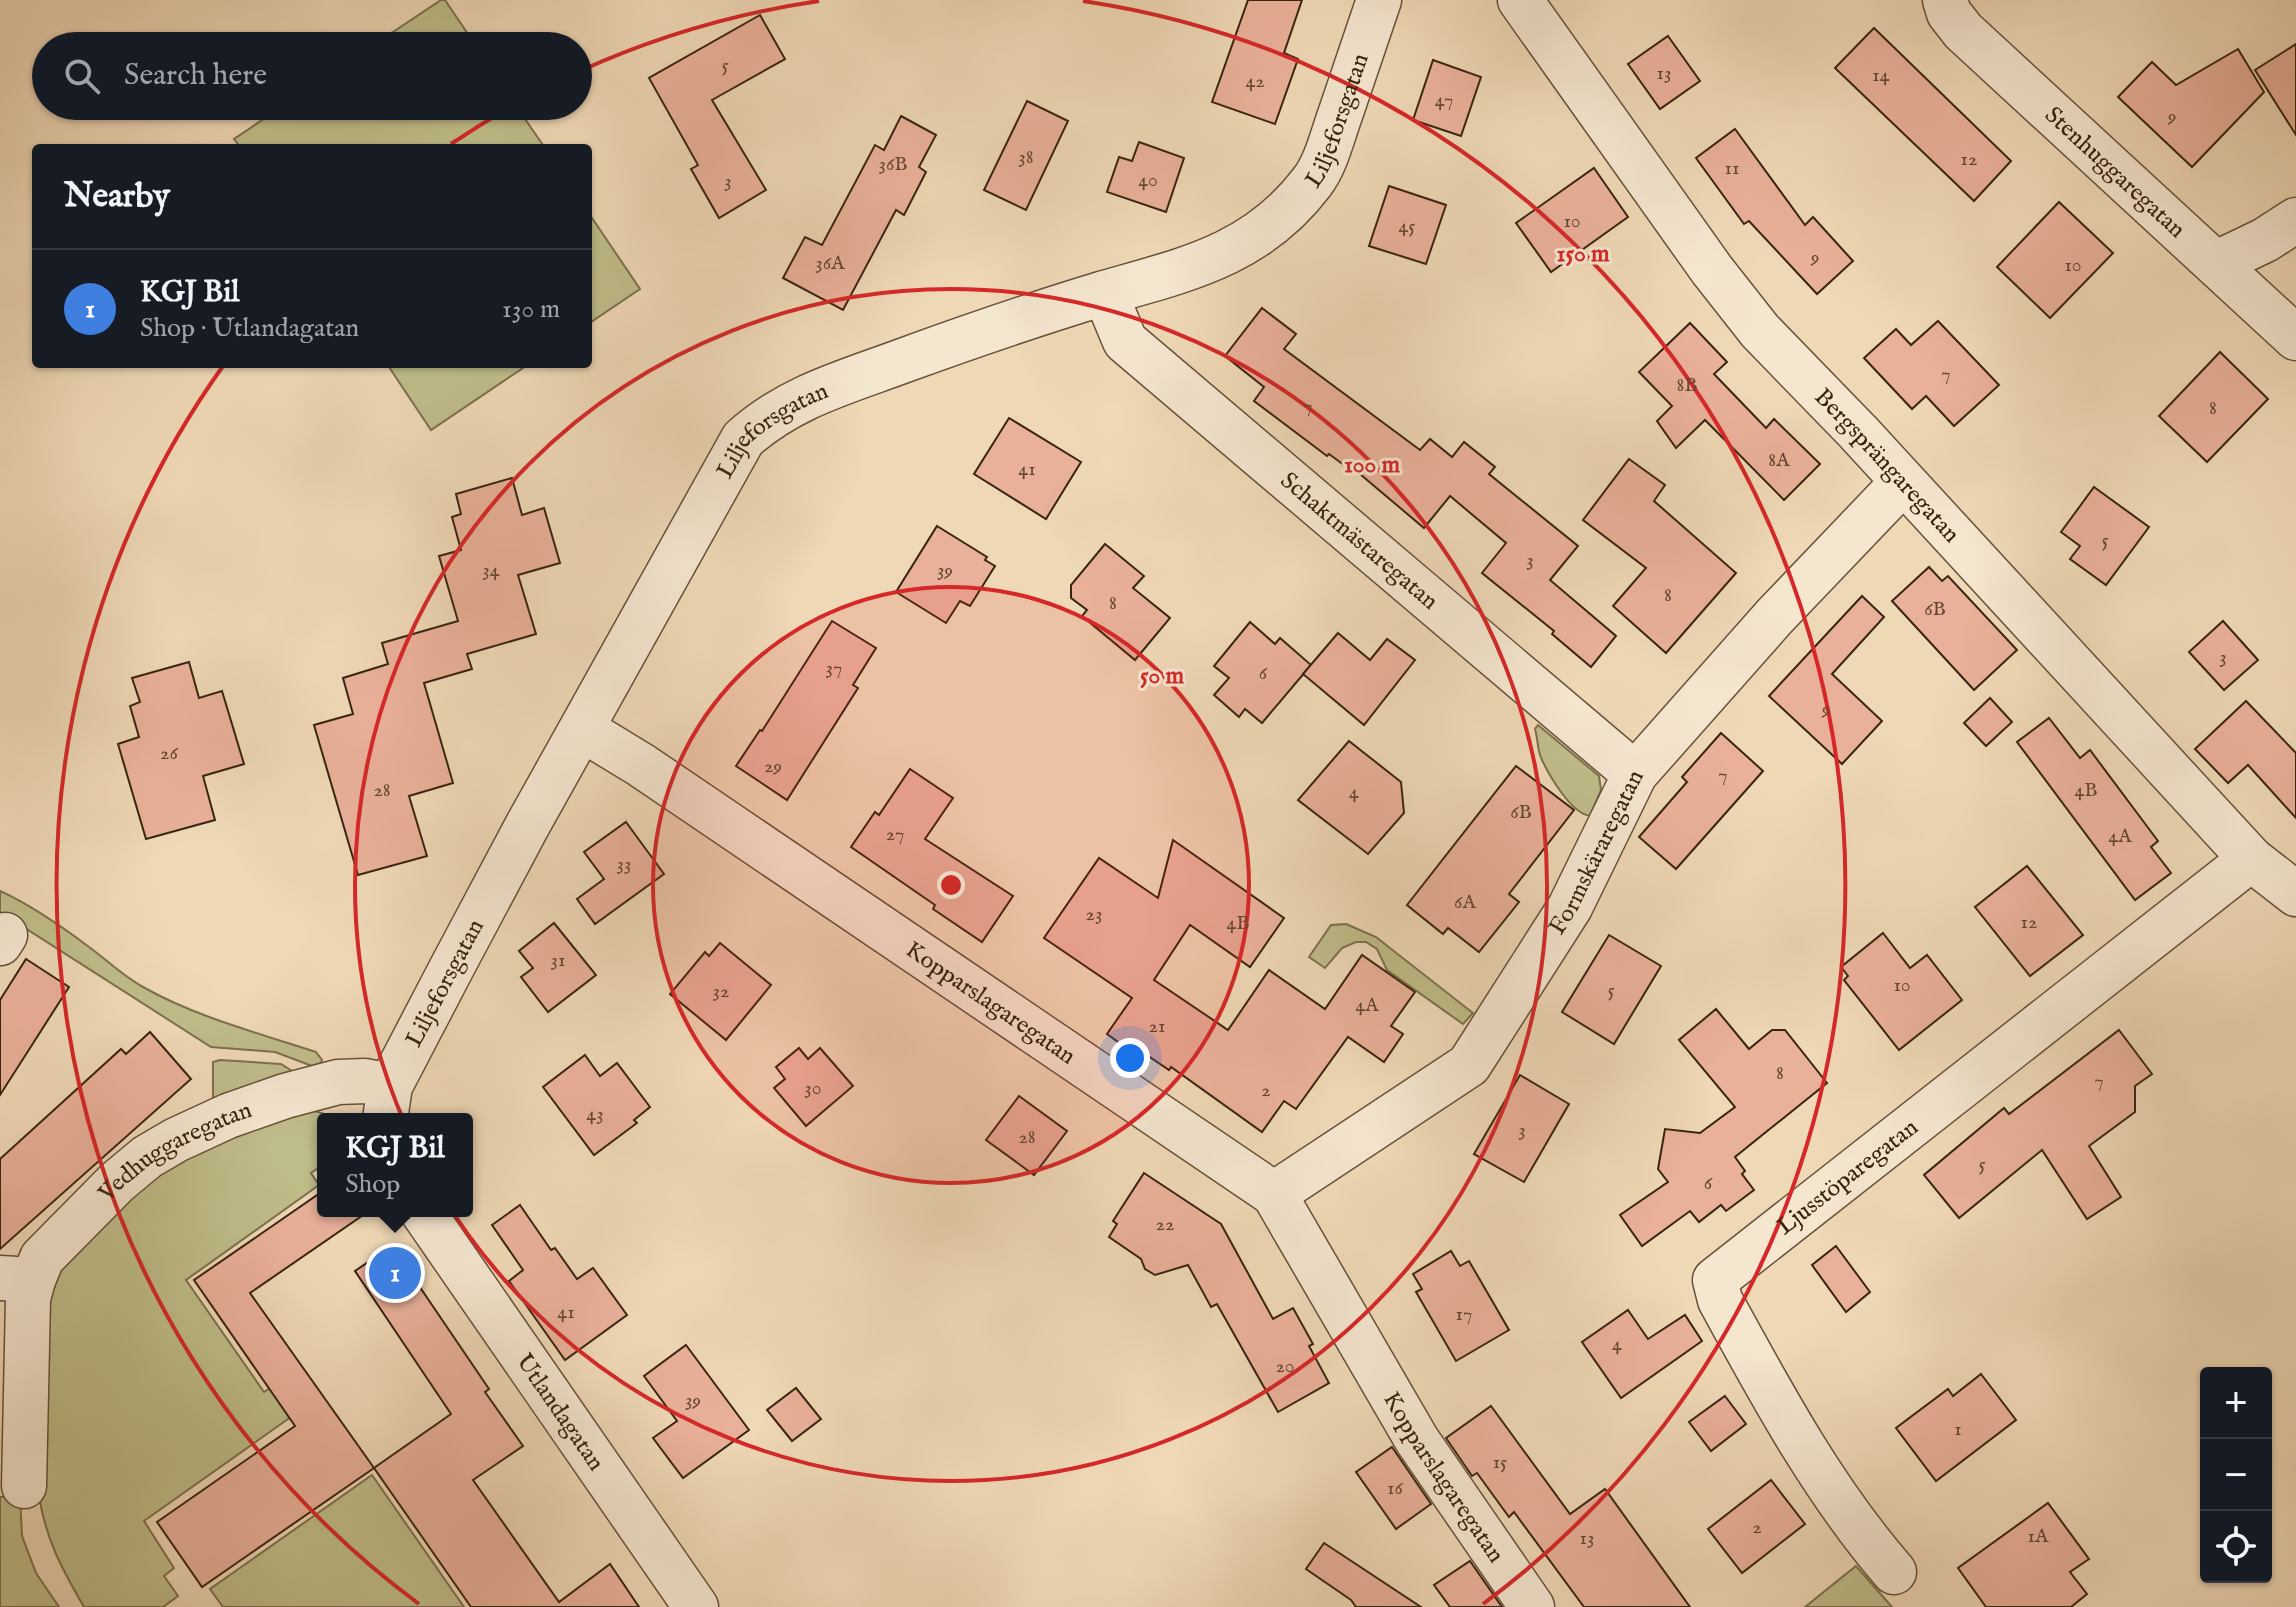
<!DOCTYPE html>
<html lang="en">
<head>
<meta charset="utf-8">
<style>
  :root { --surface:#171b24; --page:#20242c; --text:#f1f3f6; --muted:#9ea1a6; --line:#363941; --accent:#c59692 }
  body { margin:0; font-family:"IM FELL English",serif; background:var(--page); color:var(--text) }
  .controls { position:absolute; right:24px; bottom:24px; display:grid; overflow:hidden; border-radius:8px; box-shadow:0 2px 6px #0004 }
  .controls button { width:72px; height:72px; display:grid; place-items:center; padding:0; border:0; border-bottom:2px solid var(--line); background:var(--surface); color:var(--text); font:40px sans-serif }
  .you { position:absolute; left:1130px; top:1058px; width:28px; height:28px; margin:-20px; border:6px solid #fff; border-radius:50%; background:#1a73e8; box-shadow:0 0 0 12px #1a73e833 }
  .badge { display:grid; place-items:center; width:52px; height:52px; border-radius:50%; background:var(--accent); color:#fff; font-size:26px; font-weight:700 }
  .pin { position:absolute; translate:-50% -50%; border:4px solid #fff; box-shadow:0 2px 8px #0006 }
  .popup { position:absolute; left:317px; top:1113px; width:156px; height:104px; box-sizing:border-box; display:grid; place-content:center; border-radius:8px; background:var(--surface); filter:drop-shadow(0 2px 6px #0005); font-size:26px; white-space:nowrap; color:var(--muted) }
  .popup b { font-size:30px; color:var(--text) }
  .popup::after { content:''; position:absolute; left:50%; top:100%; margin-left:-16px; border:16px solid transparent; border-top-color:var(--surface) }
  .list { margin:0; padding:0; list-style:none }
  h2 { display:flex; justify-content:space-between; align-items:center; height:104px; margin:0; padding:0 32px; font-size:34px }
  h2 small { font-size:26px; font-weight:400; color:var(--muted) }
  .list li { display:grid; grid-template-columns:52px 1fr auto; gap:24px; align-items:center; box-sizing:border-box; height:120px; padding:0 32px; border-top:2px solid var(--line) }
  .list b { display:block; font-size:30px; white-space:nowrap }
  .list p { margin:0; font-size:26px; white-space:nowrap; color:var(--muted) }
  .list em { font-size:26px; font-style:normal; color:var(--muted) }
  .icon { flex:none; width:44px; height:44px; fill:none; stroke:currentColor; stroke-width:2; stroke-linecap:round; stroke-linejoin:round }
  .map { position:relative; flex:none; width:2296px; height:1607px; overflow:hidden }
  .search { position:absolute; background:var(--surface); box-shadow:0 2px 6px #0004; left:32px; top:32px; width:560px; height:88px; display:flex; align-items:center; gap:20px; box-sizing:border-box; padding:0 28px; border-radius:44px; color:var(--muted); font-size:30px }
  .panel { position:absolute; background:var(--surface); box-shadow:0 2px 6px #0004; left:32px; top:144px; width:560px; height:224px; border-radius:8px }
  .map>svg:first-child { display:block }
</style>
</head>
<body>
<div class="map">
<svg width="2296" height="1607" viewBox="0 0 2296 1607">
  <rect width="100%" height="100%" fill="#efd8b6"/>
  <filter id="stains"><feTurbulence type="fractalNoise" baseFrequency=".0025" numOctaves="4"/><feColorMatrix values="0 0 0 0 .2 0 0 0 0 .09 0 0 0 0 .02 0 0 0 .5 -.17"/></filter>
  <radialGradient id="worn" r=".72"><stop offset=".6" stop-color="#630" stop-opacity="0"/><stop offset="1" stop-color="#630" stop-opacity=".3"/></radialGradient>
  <g fill="#bfbd8a" stroke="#7c704c" stroke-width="2">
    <polygon points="441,0 445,0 476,46 372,46"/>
    <polygon points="283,106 516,106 545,148 241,148 234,139"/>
    <polygon points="588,212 640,289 588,324"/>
    <polygon points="387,364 529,364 431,430"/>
    <path d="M1538,725L1599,776L1601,790L1590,816C1571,813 1550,777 1542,760C1537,750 1538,739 1535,729Z"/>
    <path d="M0,891C31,905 61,926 89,947C107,960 123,976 143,987C196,1017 258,1033 316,1052L322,1060L321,1063L312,1066L275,1052L211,1047L0,912Z"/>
    <polygon points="1346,924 1376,937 1473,1013 1463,1024 1387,970 1377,949 1366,942 1356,942 1342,948 1325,968 1309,957 1331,925"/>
    <polygon points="220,1060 281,1064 292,1071 213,1099 213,1062"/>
    <path d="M312,1110L339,1119H323V1165L311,1173L319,1185L186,1280L264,1392L302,1368L322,1395L144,1521L174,1568L164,1576L178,1596L163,1607H84C62,1569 46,1540 39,1496L40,1283L167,1161L275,1119Z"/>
    <polygon points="372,1475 464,1607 223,1607 210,1589"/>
    <polygon points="20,1496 22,1536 36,1573 59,1607 0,1607 0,1497"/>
    <polygon points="1856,1566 1892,1607 1805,1607"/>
  </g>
  <g fill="#eab19a" stroke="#38240f" stroke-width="2">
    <polygon points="1248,0 1302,0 1284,53 1298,59 1275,124 1212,102"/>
    <polygon points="760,15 785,59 712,100 766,190 719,218 691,169 698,165 649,78"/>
    <polygon points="1874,28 2011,161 1974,201 1835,68"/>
    <polygon points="1668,36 1700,81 1660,109 1628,64"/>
    <polygon points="2296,44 2296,135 2255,70"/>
    <polygon points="2238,49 2264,92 2192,167 2118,97 2152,62 2176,85"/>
    <polygon points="1433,60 1481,77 1461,136 1413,120"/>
    <polygon points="1027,101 1068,121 1026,210 984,190"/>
    <polygon points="901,116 936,135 919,167 926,172 904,215 896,210 843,310 783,278 805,237 822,245 875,145 884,150"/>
    <polygon points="1735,129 1805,225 1813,217 1853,261 1817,294 1749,221 1744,224 1696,158"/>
    <polygon points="1139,142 1184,158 1166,212 1107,192 1119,157 1132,161"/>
    <polygon points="1594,168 1628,217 1551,272 1516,223"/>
    <polygon points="1389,186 1446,205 1426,264 1369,246"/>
    <polygon points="2059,202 2113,253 2050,318 1997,267"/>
    <polygon points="1262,308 1296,334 1284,349 1420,450 1430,439 1452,457 1464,442 1495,467 1489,474 1578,546 1550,580 1616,636 1591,667 1552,634 1554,631 1482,573 1506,543 1450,496 1424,528 1354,469 1352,471 1329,454 1327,456 1254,401 1264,387 1225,356"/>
    <polygon points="1938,321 1999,385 1954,426 1926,396 1912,409 1864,358 1896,329 1911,345"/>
    <polygon points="1690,323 1727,362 1714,374 1766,428 1774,419 1820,464 1784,500 1705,420 1676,448 1657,421 1672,406 1639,372"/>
    <polygon points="2220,352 2268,399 2207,462 2159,416"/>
    <polygon points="1009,418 1081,462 1046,519 974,474"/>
    <polygon points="1629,459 1665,485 1654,501 1736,573 1666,653 1613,606 1646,568 1583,520"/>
    <polygon points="512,478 522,515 544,508 560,563 518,575 536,634 467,654 472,669 424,683 453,783 409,796 427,856 358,875 314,725 353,714 343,678 388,664 382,643 458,621 439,556 461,550 452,517 461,514 456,494"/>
    <polygon points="2094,487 2149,527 2106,585 2070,559 2080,546 2061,532"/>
    <polygon points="937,526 987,557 985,560 995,566 970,606 960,601 946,623 896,592"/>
    <polygon points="1105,544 1144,576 1133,588 1170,618 1135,660 1082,616 1087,610 1071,598 1071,585"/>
    <polygon points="1929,567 1942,581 1948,576 2017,650 1974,690 1892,601"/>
    <polygon points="1862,596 1884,617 1832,674 1882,721 1842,764 1769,696"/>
    <polygon points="832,621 876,648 853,685 858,688 787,800 736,766 760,730 762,731"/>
    <polygon points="2223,621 2258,660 2224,690 2189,652"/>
    <polygon points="1250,622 1275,644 1280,638 1311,665 1262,723 1245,709 1239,717 1214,695 1229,678 1214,666"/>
    <polygon points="1338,633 1370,660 1387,639 1415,660 1364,725 1303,674"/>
    <polygon points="189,662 199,698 222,691 244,764 203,776 215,820 146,839 118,744 139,737 130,706 140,702 132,678"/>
    <polygon points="1990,698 2012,722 1986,746 1964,723"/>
    <polygon points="2246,701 2296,753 2296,818 2248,765 2228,783 2195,749"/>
    <polygon points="2049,718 2080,758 2090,750 2158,841 2151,847 2171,873 2135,900 2017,742"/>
    <polygon points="1721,733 1763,771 1676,869 1639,837 1687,782 1682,777"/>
    <polygon points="1349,741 1401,782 1404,813 1368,854 1298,800"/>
    <polygon points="1516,766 1574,810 1509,894 1519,902 1479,952 1448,928 1443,934 1407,905"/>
    <polygon points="910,769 953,798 925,839 1013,896 982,942 933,909 935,905 851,847 875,812 879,815"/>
    <polygon points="626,822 664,874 595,924 577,899 604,879 584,852"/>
    <polygon points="1173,840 1284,918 1250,967 1190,925 1154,980 1228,1030 1269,970 1325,1009 1362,955 1415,992 1391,1026 1403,1034 1384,1062 1348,1037 1296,1109 1284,1101 1262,1132 1171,1067 1169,1070 1135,1047 1132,1052 1107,1034 1132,998 1044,938 1099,858 1158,898"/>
    <polygon points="2027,866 2083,935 2030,976 1975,907"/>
    <polygon points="554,923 596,975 548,1012 521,977 533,968 519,951"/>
    <polygon points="1883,933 1910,968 1927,955 1962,1000 1899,1050 1844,980 1848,976 1841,967"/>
    <polygon points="1609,935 1661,966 1614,1044 1562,1012"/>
    <polygon points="720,943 771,985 726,1040 670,994 705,952 709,956"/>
    <polygon points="26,959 69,987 0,1095 0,1000"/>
    <polygon points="1716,1009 1749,1049 1772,1030 1785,1030 1827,1083 1735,1157 1745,1171 1742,1174 1754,1190 1726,1211 1721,1205 1699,1222 1690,1211 1642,1246 1620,1215 1668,1182 1658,1169 1665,1129 1700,1133 1735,1107 1679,1040"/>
    <polygon points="2119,1030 2152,1074 2135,1086 2135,1112 2089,1146 2121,1197 2087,1219 2042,1150 1959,1218 1924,1175 2004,1108 2009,1114"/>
    <polygon points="150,1032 191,1079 0,1249 0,1159 121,1049 126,1054"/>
    <polygon points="799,1048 808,1059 820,1048 853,1086 806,1126 774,1088 785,1079 776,1067"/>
    <polygon points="585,1055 600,1076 617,1063 650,1107 634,1120 637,1123 594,1155 543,1087"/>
    <polygon points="1520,1075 1569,1104 1524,1182 1474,1154"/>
    <polygon points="1019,1096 1067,1131 1034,1175 986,1140"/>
    <polygon points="1144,1173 1221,1224 1273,1319 1293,1308 1313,1344 1309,1346 1329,1383 1278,1412 1217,1304 1211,1307 1188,1265 1155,1275 1145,1269 1141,1259 1109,1237 1117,1224 1113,1221"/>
    <polygon points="323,1191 323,1211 369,1211 250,1293 374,1468 202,1587 157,1522 295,1426 194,1280"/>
    <polygon points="520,1205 551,1250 555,1248 577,1279 593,1268 627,1315 565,1360 509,1281 523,1270 492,1225"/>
    <polygon points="392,1246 489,1389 485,1392 523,1446 473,1480 559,1602 610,1564 639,1607 471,1607 374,1468 451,1414 355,1271"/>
    <polygon points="1836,1246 1870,1292 1846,1312 1812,1265"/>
    <polygon points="1451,1251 1460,1266 1469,1261 1509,1330 1456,1361 1416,1292 1422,1289 1413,1274"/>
    <polygon points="1628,1310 1648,1339 1685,1315 1702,1341 1621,1398 1582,1342"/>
    <polygon points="686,1345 749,1430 683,1478 653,1438 677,1421 644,1376"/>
    <polygon points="1981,1374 2016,1420 1936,1481 1896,1428 1948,1389 1953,1396"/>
    <polygon points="796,1388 821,1419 792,1441 767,1410"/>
    <polygon points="1725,1396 1746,1424 1711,1451 1689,1422"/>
    <polygon points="1491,1406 1570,1514 1605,1489 1690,1607 1584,1607 1514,1512 1509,1517 1477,1473 1472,1476 1446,1438"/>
    <polygon points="1392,1447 1431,1504 1396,1529 1356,1472"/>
    <polygon points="1771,1480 1805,1524 1742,1573 1708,1529"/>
    <polygon points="2048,1503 2089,1559 2070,1572 2087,1594 2071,1607 1986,1607 1958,1568"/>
    <polygon points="1324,1543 1421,1607 1356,1607 1351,1600 1306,1569"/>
    <polygon points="1470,1561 1502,1607 1450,1607 1434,1585"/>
  </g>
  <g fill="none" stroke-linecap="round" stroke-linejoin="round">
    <g stroke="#665139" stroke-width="47">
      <g id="minor">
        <path id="s1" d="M1520,0L1712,270L1760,331L1858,432L2251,859L2296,894"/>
        <path id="s2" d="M1945,0L1949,13L1963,31L2296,338"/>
        <polyline points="2217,263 2265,240 2296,220"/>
        <path id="s3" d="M1105,293L1125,341L1635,774"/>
        <path id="s4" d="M582,729L641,765L1274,1194L1417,1440L1532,1607"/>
        <polyline points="0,943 5,935"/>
        <path id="s5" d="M385,1119L390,1086L451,969L526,828L743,439C791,396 846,382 905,360C971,336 1035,314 1101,294C1184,270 1256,256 1312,182C1326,164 1332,137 1340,115C1353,77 1366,38 1379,0"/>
        <path id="s6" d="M1274,1194L1469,1065L1570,907L1635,774L1774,617L1903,482"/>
        <path id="s7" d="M422,1211L696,1607"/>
        <path id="s8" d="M0,1278L33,1280L42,1258L117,1182L147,1157L176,1140L228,1116L285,1096L338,1082L365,1081L390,1086"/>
        <polyline points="24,1486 28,1299 33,1280"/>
        <path id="s9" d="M1894,1572C1823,1490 1772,1395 1720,1300L1715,1280L2251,859"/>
      </g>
    </g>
    <use href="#minor" stroke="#f5e6d0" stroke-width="44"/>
  </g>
  <circle cx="951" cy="885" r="298" fill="#d62828" fill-opacity=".12"/>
  <g fill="none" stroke="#d62828" stroke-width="4">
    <circle cx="951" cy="885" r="298"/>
    <circle cx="951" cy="885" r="596"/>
    <path d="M419 1604A894 894 0 0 1 223 366M451 144A894 894 0 0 1 511 107M580 71A894 894 0 0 1 819 1M1083 1A894 894 0 0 1 1483 1604"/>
  </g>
  <g text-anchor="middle" stroke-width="6" stroke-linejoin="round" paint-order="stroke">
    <g font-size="20" fill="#644732">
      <text x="725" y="71">5</text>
      <text x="1664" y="79">13</text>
      <text x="1881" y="81">14</text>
      <text x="1255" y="87">42</text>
      <text x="1444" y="106">47</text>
      <text x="2172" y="122">9</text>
      <text x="1026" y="163">38</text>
      <text x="1969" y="165">12</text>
      <text x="893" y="170">36B</text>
      <text x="1732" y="174">11</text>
      <text x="1148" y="186">40</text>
      <text x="728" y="187">3</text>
      <text x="1572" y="227">10</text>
      <text x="1407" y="232">45</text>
      <text x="1815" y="263">9</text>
      <text x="830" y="269">36A</text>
      <text x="2073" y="271">10</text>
      <text x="1946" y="380">7</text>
      <text x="1687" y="391">8B</text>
      <text x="1308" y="412">7</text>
      <text x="2213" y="414">8</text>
      <text x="1779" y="466">8A</text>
      <text x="1027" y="475">41</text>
      <text x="2105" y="546">5</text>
      <text x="1530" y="566">3</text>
      <text x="491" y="576">34</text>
      <text x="945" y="576">39</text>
      <text x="1668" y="601">8</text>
      <text x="1113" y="609">8</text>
      <text x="1935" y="615">6B</text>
      <text x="2223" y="663">3</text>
      <text x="834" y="674">37</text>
      <text x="1263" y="679">6</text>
      <text x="1826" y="715">9</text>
      <text x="169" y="759">26</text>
      <text x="773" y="772">29</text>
      <text x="1723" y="781">7</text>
      <text x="382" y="796">28</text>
      <text x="2086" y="796">4B</text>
      <text x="1354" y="798">4</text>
      <text x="1521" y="818">6B</text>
      <text x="895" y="840">27</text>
      <text x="2120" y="842">4A</text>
      <text x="624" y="870">33</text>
      <text x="1465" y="908">6A</text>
      <text x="1094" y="920">23</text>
      <text x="2029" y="928">12</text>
      <text x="1238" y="929">4B</text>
      <text x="558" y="966">31</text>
      <text x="1902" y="991">10</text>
      <text x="1611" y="996">5</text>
      <text x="721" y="997">32</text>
      <text x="1367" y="1011">4A</text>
      <text x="1157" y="1032">21</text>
      <text x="1780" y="1079">8</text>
      <text x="2099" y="1087">7</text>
      <text x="813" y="1094">30</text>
      <text x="1266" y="1096">2</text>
      <text x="595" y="1120">43</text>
      <text x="1522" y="1136">3</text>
      <text x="1027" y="1143">28</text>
      <text x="1982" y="1170">5</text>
      <text x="1708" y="1189">6</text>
      <text x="1165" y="1230">22</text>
      <text x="566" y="1318">41</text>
      <text x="1464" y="1320">17</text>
      <text x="1617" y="1350">4</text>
      <text x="1285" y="1372">20</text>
      <text x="693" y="1406">39</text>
      <text x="1958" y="1435">1</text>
      <text x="1500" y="1468">15</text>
      <text x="1395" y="1494">16</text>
      <text x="1757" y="1533">2</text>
      <text x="2038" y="1542">1A</text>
      <text x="1587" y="1544">13</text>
    </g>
    <g font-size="24" fill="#38240f" stroke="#f5e6d0">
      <text dy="8" stroke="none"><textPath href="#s5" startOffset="1470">Liljeforsgatan</textPath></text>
      <text dy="8" stroke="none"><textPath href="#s2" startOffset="244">Stenhuggaregatan</textPath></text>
      <text dy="8" stroke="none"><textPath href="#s5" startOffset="798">Liljeforsgatan</textPath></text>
      <text dy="8" stroke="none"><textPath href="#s1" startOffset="594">Bergsprängaregatan</textPath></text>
      <text dy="8" stroke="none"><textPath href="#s3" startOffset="360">Schaktmästaregatan</textPath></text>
      <text dy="8" stroke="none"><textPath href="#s6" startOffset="482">Formskäraregatan</textPath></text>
      <text dy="8" stroke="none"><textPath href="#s5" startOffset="150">Liljeforsgatan</textPath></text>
      <text dy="8" stroke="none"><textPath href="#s4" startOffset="492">Kopparslagaregatan</textPath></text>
      <text dy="8" stroke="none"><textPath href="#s8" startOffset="230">Vedhuggaregatan</textPath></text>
      <text dy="8" stroke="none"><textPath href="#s9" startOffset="512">Ljusstöparegatan</textPath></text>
      <text dy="8" stroke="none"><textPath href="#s7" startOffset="244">Utlandagatan</textPath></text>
      <text dy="8" stroke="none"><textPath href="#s4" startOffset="1164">Kopparslagaregatan</textPath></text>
    </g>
  </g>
  <circle cx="951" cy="885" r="12" fill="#d62828" stroke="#f5e6d0" stroke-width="4"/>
  <g font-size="24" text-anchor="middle" font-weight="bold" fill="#d62828" stroke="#f5e6d0" stroke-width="6" stroke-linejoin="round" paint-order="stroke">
    <text x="1583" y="261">150 m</text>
    <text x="1372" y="472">100 m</text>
    <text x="1162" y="683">50 m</text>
  </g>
  <rect width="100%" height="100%" filter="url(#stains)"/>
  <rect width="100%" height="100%" fill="url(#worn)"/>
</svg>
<div class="controls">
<button>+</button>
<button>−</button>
<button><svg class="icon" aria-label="locate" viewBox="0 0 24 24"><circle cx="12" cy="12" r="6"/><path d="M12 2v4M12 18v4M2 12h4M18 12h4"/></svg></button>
</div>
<div class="you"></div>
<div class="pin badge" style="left:395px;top:1273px;background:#3f7fe0">1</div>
<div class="popup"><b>KGJ Bil</b>Shop</div>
<div class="search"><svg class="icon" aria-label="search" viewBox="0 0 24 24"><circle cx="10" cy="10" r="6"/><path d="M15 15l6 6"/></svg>Search here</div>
<section class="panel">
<h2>Nearby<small></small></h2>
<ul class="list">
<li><span class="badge" style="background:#3f7fe0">1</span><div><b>KGJ Bil</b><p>Shop · Utlandagatan</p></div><em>130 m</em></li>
</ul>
</section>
</div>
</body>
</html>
